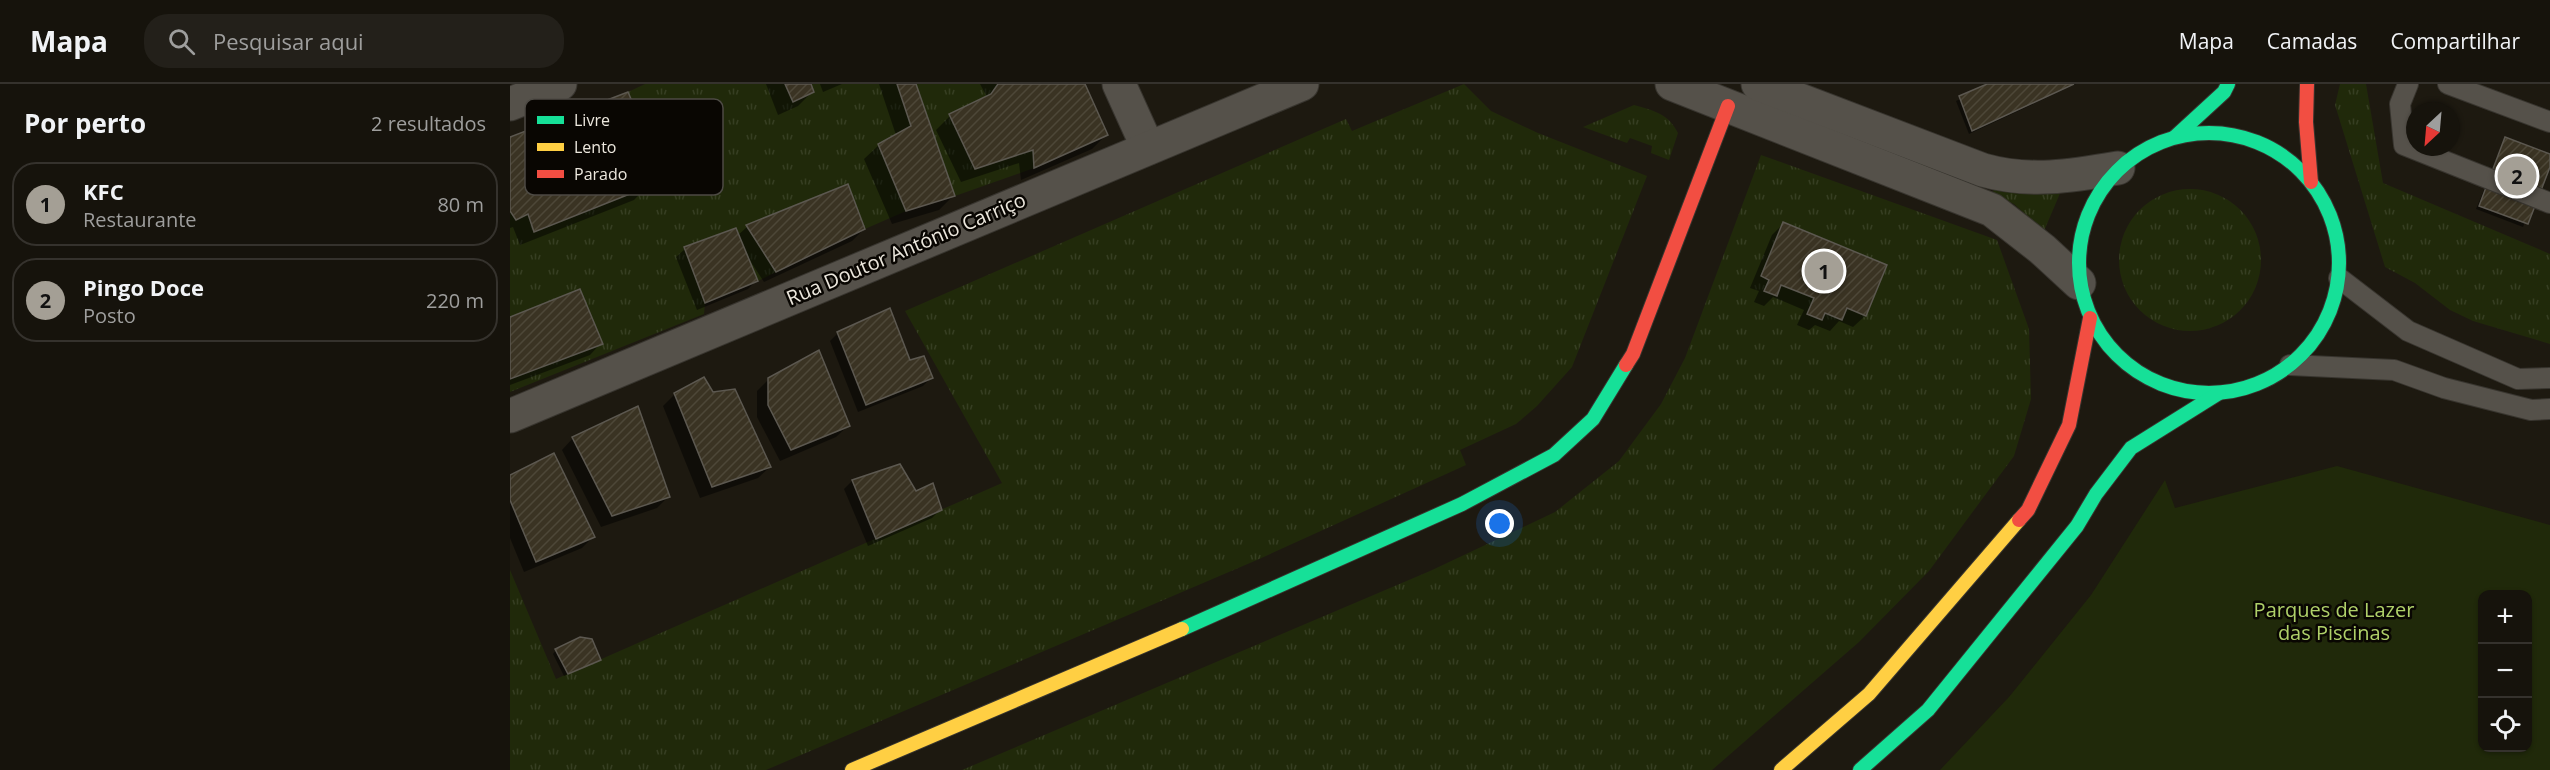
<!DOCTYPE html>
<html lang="pt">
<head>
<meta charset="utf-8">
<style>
  :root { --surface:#16130c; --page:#23201a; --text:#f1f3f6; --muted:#9e9e9d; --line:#35322d; --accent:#a49f95 }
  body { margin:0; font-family:"Open Sans",sans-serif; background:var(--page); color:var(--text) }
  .controls { position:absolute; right:18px; bottom:18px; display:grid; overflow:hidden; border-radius:12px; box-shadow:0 2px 4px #0004 }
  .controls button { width:54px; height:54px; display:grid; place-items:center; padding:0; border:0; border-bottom:2px solid var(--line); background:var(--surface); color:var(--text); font:30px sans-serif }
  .compass { position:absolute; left:1896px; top:18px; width:54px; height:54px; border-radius:50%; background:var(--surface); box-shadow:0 2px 4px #0004; rotate:206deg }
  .you { position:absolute; left:990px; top:440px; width:21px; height:21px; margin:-15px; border:4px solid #fff; border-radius:50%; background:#1a73e8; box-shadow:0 0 0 9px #1a73e833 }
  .badge { display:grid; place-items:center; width:39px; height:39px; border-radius:50%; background:var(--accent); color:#111; font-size:20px; font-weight:700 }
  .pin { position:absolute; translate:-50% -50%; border:3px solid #fff; box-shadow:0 2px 6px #0006 }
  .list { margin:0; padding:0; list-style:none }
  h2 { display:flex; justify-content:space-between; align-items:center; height:78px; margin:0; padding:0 24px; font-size:26px }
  h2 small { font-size:20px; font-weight:400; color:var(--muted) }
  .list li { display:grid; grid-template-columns:39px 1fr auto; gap:18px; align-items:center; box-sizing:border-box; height:84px; margin:0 12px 12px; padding:0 12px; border:2px solid var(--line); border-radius:24px }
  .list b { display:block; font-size:22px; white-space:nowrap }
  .list p { margin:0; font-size:20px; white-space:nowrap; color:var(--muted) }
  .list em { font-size:20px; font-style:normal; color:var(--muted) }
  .icon { flex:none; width:33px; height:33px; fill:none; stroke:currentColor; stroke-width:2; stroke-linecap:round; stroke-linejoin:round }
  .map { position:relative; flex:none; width:2040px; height:686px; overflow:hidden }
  header { display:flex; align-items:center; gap:36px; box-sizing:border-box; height:84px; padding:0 30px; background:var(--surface); border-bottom:2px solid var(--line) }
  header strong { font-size:28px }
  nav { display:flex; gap:33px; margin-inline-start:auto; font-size:21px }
  .search { width:420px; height:54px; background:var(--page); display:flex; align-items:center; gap:15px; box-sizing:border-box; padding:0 21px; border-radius:24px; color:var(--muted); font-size:22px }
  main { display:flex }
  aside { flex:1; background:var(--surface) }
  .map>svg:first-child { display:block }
</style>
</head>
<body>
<header>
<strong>Mapa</strong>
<div class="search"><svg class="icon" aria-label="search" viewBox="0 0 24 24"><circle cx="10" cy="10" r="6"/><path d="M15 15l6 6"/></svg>Pesquisar aqui</div>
<nav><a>Mapa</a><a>Camadas</a><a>Compartilhar</a></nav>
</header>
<main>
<aside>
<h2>Por perto<small>2 resultados</small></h2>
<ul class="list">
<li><span class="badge">1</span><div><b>KFC</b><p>Restaurante</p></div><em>80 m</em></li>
<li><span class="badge">2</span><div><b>Pingo Doce</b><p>Posto</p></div><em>220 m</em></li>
</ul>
</aside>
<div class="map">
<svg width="2040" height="686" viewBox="0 0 2040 686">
  <defs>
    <pattern id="grass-tufts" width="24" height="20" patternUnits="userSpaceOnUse" patternTransform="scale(1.5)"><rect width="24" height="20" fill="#20290a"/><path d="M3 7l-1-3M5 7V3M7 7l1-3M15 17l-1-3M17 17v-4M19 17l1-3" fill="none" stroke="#363e22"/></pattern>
    <pattern id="building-hatch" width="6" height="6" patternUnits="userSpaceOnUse" patternTransform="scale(1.5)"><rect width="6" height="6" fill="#3a3323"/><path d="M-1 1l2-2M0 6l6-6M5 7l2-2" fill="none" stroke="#4d4738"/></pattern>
  </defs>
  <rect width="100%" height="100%" fill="#1d1910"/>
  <g fill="url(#grass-tufts)">
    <polygon points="135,0 275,0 283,18 303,8 301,0 387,0 401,42 368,60 396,127 355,145 338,100 236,141 266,188 248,197 225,144 174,163 195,219 194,230 0,308 0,127 18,130 25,148 139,102 135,79 194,52 182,27 134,45 118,8"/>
    <polygon points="406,0 488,0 481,10 439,31 465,84 523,66 524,84 445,112"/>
    <polygon points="954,0 981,27 1028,49 1137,92 1062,283 1027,322 1006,340 950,366 956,381 747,476 256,686 0,686 0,486 46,595 492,399 395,227 836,35 842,47"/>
    <polygon points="1830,0 1856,0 1873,99 2040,170 2040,260 1963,237 1940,226 1905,199 1875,183 1825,21"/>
    <path d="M1124,21C1144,27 1158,29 1168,49L1159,76L1141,69L1142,62L1120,54L1117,59L1073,43Z"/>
    <polygon points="1251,71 1487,156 1519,245 1521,315 1504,372 1419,487 1349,558 1202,686 452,686 920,487 1045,428 1109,377 1151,320 1175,274"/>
    <path d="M1485,103C1508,109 1527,111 1551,107L1534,147L1504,120L1482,110Z"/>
    <circle cx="1680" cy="176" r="71"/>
  </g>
  <path fill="#20290a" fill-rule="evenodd" d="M1827,382L2040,441V686H1430L1499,613L1581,511L1655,396L1665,424ZM1972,511H2018V664H1972Z"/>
  <g fill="#0007">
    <polygon points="256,0 300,0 302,8 288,22 268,31"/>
    <polygon points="310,0 332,0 313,8"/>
    <polygon points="369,0 404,0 443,112 429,126 382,140 354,75 369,61 386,51"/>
    <polygon points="470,0 574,0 596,51 582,65 511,96 509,79 451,98 426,46 440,32 477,13"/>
    <polygon points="1481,0 1566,0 1459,50 1446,17"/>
    <polygon points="133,47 192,52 178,66 134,86 138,101 124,116 10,161 3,143 0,144 0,54"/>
    <polygon points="1995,55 2040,71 2040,79 2013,143 1966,125"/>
    <polygon points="337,102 354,145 342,157 254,198 239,175 246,197 238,205 187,226 166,173 175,165 225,146 227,152 237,143"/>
    <polygon points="1273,140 1375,182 1355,232 1343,243 1329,237 1320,247 1305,241 1299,246 1287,241 1294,226 1263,213 1254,222 1244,218 1249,207 1240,204 1262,151"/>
    <polygon points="0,235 91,259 80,271 0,301"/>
    <polygon points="328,249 399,278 421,294 413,302 348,328 320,257"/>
    <polygon points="259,295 338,342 326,353 270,377 247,333 247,307"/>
    <polygon points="202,309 260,383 248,394 190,414 153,322 165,310"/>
    <polygon points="63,354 159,412 147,424 91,443 52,366"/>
    <polygon points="0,393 83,453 72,464 14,488 0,454"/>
    <polygon points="342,397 406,409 430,426 422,434 358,462 334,405"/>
    <polygon points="46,566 89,576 54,592 43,570"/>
  </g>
  <g fill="url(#building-hatch)" stroke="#5c5850" stroke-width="1.5">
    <polygon points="275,0 301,0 304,8 283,18"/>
    <polygon points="387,0 406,0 445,112 396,127 368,60 401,42"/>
    <polygon points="488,0 575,0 598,51 524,84 523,66 465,85 439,30 481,10"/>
    <polygon points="1477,0 1564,0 1462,47 1449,12"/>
    <polygon points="118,8 134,45 182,26 194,53 135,79 140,102 24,148 18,130 6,136 0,127 0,53"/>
    <polygon points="1995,53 2040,70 2040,83 2018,140 1969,122"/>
    <polygon points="338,100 355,145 266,188 236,141"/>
    <polygon points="1273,138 1377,181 1356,232 1337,224 1332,236 1315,229 1312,236 1297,230 1304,214 1271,201 1267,212 1254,207 1259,196 1251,192"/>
    <polygon points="226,144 248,197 195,219 174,163"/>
    <polygon points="70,205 93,260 0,295 0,233"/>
    <polygon points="380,224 400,276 414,272 423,294 356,321 327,248"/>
    <polygon points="309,266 340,342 281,366 258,321 258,294"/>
    <polygon points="194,293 203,308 225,305 261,383 202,403 164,309"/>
    <polygon points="128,322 160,413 102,432 62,353"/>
    <polygon points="44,369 85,453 26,478 0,416 0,391"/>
    <polygon points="390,380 406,407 423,399 432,426 366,455 342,396"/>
    <polygon points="70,553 82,555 91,576 58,590 45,565"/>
  </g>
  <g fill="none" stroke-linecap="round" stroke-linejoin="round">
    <g stroke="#38352f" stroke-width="22">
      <g id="lane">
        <polyline points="1898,0 1890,20 1894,61 2040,119"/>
        <polyline points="1938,0 2040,38"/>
        <polyline points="1829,194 1898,247 2008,295 2040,294"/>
        <polyline points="1780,281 1884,286 1934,304 2021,326 2040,325"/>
      </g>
    </g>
    <g stroke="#38352f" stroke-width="35">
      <g id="street">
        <polyline points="609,0 638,64"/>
        <polyline points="1162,0 1482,126 1532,165 1569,199"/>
        <path d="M1248,0L1473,86C1519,99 1562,92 1608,84"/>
        <polyline points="0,20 50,0"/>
        <polyline points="0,332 792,0"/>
      </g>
    </g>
    <g stroke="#38352f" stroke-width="16">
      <g id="fast">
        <circle cx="1699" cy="179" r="130"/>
        <polyline points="1665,53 1714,8 1718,0"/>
        <polyline points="672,545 952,420 1044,371 1083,335 1116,281"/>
        <polyline points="1350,686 1418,626 1567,442 1586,410 1621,364 1709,309"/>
      </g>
    </g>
    <g stroke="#38352f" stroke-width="16">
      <g id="slow">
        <polyline points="342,686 672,545"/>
        <polyline points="1271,686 1359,610 1509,436"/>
      </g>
    </g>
    <g stroke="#38352f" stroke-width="16">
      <g id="jam">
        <polyline points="1797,0 1796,38 1801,98"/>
        <polyline points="1116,281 1123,270 1218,22"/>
        <polyline points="1509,436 1518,426 1559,341 1580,234"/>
      </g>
    </g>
    <use href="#lane" stroke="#55514a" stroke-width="20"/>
    <use href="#street" stroke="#55514a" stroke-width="33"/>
    <use href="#fast" stroke="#16e098" stroke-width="14"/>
    <use href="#slow" stroke="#ffcf43" stroke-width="14"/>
    <use href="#jam" stroke="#f24e42" stroke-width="14"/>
  </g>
  <g text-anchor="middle" stroke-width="5" stroke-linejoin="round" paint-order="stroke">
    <g font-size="20" fill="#ece7dd" stroke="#090602">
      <text transform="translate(396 165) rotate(-23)" y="7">Rua Doutor António Carriço</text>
    </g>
    <g font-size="20" fill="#afd069" stroke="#090602">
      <text x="1824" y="533">Parques de Lazer<tspan x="1824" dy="23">das Piscinas</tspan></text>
    </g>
  </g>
  <rect x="15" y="15" width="198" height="96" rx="9" fill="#090602" stroke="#4d4a44" stroke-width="1.5"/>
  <rect x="27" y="32" width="27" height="8" fill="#16e098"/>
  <rect x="27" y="59" width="27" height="8" fill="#ffcf43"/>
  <rect x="27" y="86" width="27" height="8" fill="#f24e42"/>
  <g font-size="16" fill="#ece7dd">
    <text x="64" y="42">Livre</text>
    <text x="64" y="69">Lento</text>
    <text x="64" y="96">Parado</text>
  </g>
</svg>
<div class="controls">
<button>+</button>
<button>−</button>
<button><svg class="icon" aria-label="locate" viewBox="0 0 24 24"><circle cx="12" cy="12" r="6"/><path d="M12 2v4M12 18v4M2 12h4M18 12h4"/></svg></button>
</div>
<svg class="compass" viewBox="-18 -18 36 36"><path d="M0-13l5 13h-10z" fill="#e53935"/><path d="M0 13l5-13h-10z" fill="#9e9e9d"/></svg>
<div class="you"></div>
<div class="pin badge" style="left:1314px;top:187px">1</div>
<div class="pin badge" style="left:2007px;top:92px">2</div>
</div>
</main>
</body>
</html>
